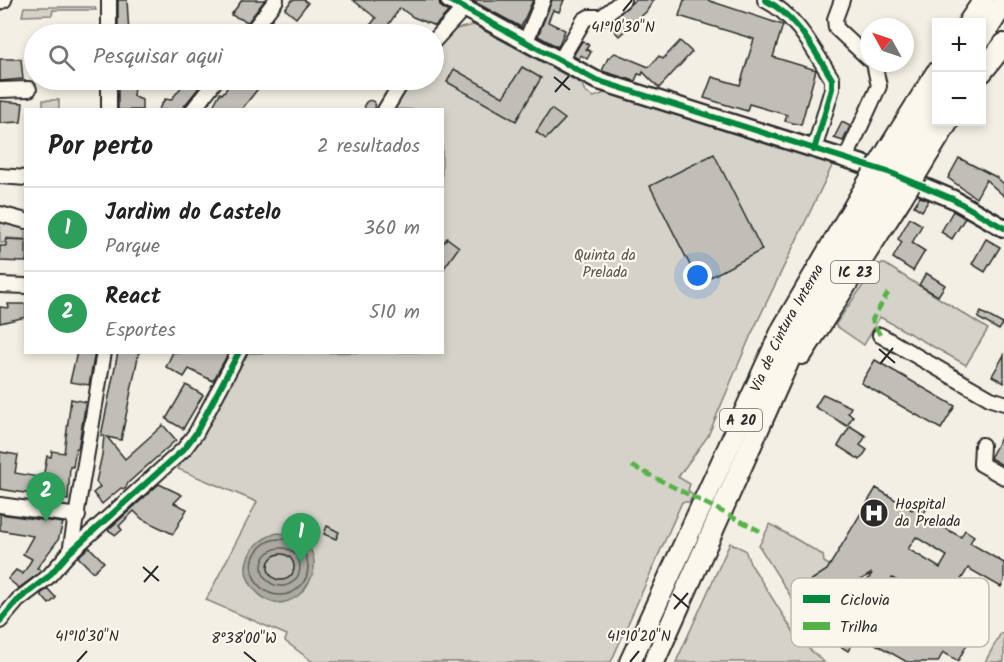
<!DOCTYPE html>
<html lang="pt">
<head>
<meta charset="utf-8">
<style>
  :root { --surface:#fff; --page:#f2f2f2; --text:#222; --muted:#767676; --line:#e0e0e0; --accent:#b45309 }
  body { margin:0; font-family:Kalam,sans-serif; background:var(--page); color:var(--text) }
  .controls { position:absolute; right:18px; top:18px; display:grid; overflow:hidden; border-radius:0px; box-shadow:0 3px 9px #0003 }
  .controls button { width:54px; height:54px; display:grid; place-items:center; padding:0; border:0; border-bottom:2px solid var(--line); background:var(--surface); color:var(--text); font:30px sans-serif }
  .compass { position:absolute; left:860px; top:18px; width:54px; height:54px; border-radius:50%; background:var(--surface); box-shadow:0 3px 9px #0003; rotate:310deg }
  .you { position:absolute; left:698px; top:276px; width:21px; height:21px; margin:-15px; border:4px solid #fff; border-radius:50%; background:#1a73e8; box-shadow:0 0 0 9px #1a73e833 }
  .badge { display:grid; place-items:center; width:39px; height:39px; border-radius:50%; background:var(--accent); color:#fff; font-size:20px; font-weight:700 }
  .pin { position:absolute; translate:-50% -50px; filter:drop-shadow(0 2px 3px #0008) }
  .pin::after { content:''; position:absolute; top:32px; width:21px; height:18px; background:inherit; clip-path:polygon(0 0,100% 0,50% 100%) }
  .list { margin:0; padding:0; list-style:none }
  h2 { display:flex; justify-content:space-between; align-items:center; height:78px; margin:0; padding:0 24px; font-size:26px }
  h2 small { font-size:20px; font-weight:400; color:var(--muted) }
  .list li { display:grid; grid-template-columns:39px 1fr auto; gap:18px; align-items:center; box-sizing:border-box; height:84px; padding:0 24px; border-top:2px solid var(--line) }
  .list b { display:block; font-size:22px; white-space:nowrap }
  .list p { margin:0; font-size:20px; white-space:nowrap; color:var(--muted) }
  .list em { font-size:20px; font-style:normal; color:var(--muted) }
  .icon { flex:none; width:33px; height:33px; fill:none; stroke:currentColor; stroke-width:2; stroke-linecap:round; stroke-linejoin:round }
  .map { position:relative; flex:none; width:1004px; height:662px; overflow:hidden }
  .search { position:absolute; background:var(--surface); box-shadow:0 3px 9px #0003; left:24px; top:24px; width:420px; height:66px; display:flex; align-items:center; gap:15px; box-sizing:border-box; padding:0 21px; border-radius:33px; color:var(--muted); font-size:22px }
  .panel { position:absolute; background:var(--surface); box-shadow:0 3px 9px #0003; left:24px; top:108px; width:420px; height:246px; border-radius:0px }
  .map>svg:first-child { display:block }
</style>
</head>
<body>
<div class="map">
<svg width="1004" height="662" viewBox="0 0 1004 662">
  <rect width="100%" height="100%" fill="#f3efe4"/>
  <filter id="ink" filterUnits="userSpaceOnUse"><feTurbulence type="fractalNoise" baseFrequency=".0167" numOctaves="2"/><feDisplacementMap in="SourceGraphic" scale="12" xChannelSelector="R" yChannelSelector="G"/><feConvolveMatrix kernelMatrix="1 2 1 2 8 2 1 2 1" color-interpolation-filters="sRGB"/></filter>
  <g filter="url(#ink)">
    <g fill="#d5d2c9" stroke="#807e7a" stroke-width="1.5">
      <polygon points="24,7 95,7 96,10 53,10 52,15 22,16"/>
      <polygon points="474,25 582,84 585,92 594,97 605,93 833,164 750,337 708,436 678,477 690,484 688,490 693,495 689,502 682,502 611,662 313,662 285,641 287,635 206,600 257,502 178,469 244,353 442,352 442,110 388,109 406,80 434,80 434,44 442,32"/>
      <rect x="43" y="100" width="16" height="9"/>
      <polygon points="4,221 25,227 25,239 6,238 4,243 0,243 0,223"/>
      <polygon points="878,264 885,264 988,329 966,365 880,317 864,345 835,325"/>
      <polygon points="770,524 823,555 824,562 832,567 804,585 812,597 819,593 825,602 803,616 759,546"/>
      <polygon points="730,543 745,550 750,563 798,639 824,662 676,662"/>
      <polygon points="1001,633 1004,634 1004,662 985,662"/>
    </g>
    <path fill="#aca9a2" stroke="#787772" stroke-width="1.5" fill-rule="evenodd" d="M278,533C353,540 294,638 254,589C235,565 253,539 278,533ZM279,554L288,556L294,566L289,577L281,579L271,574C267,565 270,557 279,554Z"/>
    <g fill="none" stroke-linecap="round" stroke-linejoin="round">
      <g stroke="#5f5d5b" stroke-width="1.5">
        <circle cx="280" cy="567" r="28"/>
        <circle cx="281" cy="567" r="19"/>
      </g>
    </g>
    <g fill="#c0beb6" stroke="#2b2b2b" stroke-width="1.5" fill-rule="evenodd">
      <polygon points="118,0 127,0 129,34 118,34"/>
      <polygon points="242,0 265,0 248,22 231,15"/>
      <polygon points="292,0 304,0 308,3 296,18 285,9"/>
      <polygon points="353,0 439,0 440,6 448,12 435,26 413,17 400,8 382,34 363,34 376,18"/>
      <polygon points="471,0 533,0 521,27"/>
      <polygon points="552,0 564,0 559,12 553,10 548,22 565,30 558,47 538,36"/>
      <polygon points="635,0 654,0 646,12 619,36 608,24"/>
      <polygon points="684,0 707,0 783,25 773,57 816,70 801,125 785,121 787,115 749,104 747,111 704,98 712,77 740,85 754,39 679,16"/>
      <polygon points="582,41 589,45 586,49 591,52 587,59 581,55 579,59 573,56"/>
      <polygon points="680,41 692,52 659,88 643,72 642,75 638,74 635,81 602,71 608,58 615,53 649,67 659,56 663,59"/>
      <polygon points="0,59 21,59 23,79 0,81"/>
      <polygon points="522,67 541,78 516,121 447,82 454,69 503,97"/>
      <polygon points="118,80 130,80 131,87 134,88 133,96 142,100 142,110 118,110"/>
      <polygon points="187,80 205,80 181,110 158,110 165,99 171,100"/>
      <polygon points="234,80 265,80 241,110 211,110 220,93 222,94"/>
      <circle cx="370" cy="106" r="5.5"/>
      <polygon points="0,101 23,103 21,122 0,123"/>
      <polygon points="551,109 565,119 546,139 536,132"/>
      <polygon points="842,122 850,126 843,141 834,138"/>
      <polygon points="714,154 762,250 699,283 650,186"/>
      <polygon points="959,158 996,177 1004,184 1004,196 986,180 976,198 948,178"/>
      <polygon points="920,197 929,200 922,211 914,206"/>
      <polygon points="953,211 965,218 952,239 941,232"/>
      <polygon points="910,218 922,225 912,243 925,251 913,271 893,258 902,242 898,239"/>
      <polygon points="447,238 459,247 442,271 442,245"/>
      <polygon points="6,239 26,240 26,262 0,261 0,246 6,246"/>
      <polygon points="986,239 1000,247 985,272 972,264"/>
      <polygon points="926,273 945,285 938,296 919,285"/>
      <polygon points="8,304 26,304 26,317 0,323 0,307 9,308"/>
      <polygon points="981,312 1003,324 999,330 978,318"/>
      <polygon points="77,352 95,352 89,385 70,382"/>
      <polygon points="118,352 139,352 121,440 107,437 125,459 163,425 176,440 128,483 125,489 121,488 102,504 93,493 100,487 96,482 102,455 104,436 101,436"/>
      <polygon points="173,352 229,352 213,381 189,369 184,377 166,367"/>
      <polygon points="1004,355 1004,383 992,376"/>
      <polygon points="875,360 955,406 941,429 861,383"/>
      <polygon points="186,385 203,395 183,429 166,419"/>
      <polygon points="823,394 851,407 848,413 853,416 847,426 815,407"/>
      <polygon points="71,399 86,402 78,449 76,448 73,467 70,466 68,500 0,489 0,452 18,455 15,473 43,478 47,456 51,457 52,451 64,453"/>
      <polygon points="850,426 866,436 860,445 867,450 860,460 838,446"/>
      <polygon points="1004,432 1004,466 990,458"/>
      <polygon points="159,484 182,495 174,503 187,509 173,534 142,519 134,511 119,526 122,530 116,535 108,530"/>
      <path d="M876,488L912,510L917,502L927,508L922,516L961,537L965,530L974,536L970,543L1004,563V581L1001,587L968,568L942,611L955,619L960,611L979,622L958,661L943,652L938,662H907L858,634L848,651L832,641L872,573L825,602L819,593L812,598L804,585L827,570ZM916,537L947,556L940,568L908,549ZM892,578L923,596L915,610L884,591Z"/>
      <polygon points="0,514 63,523 58,540 37,568 42,571 19,588 8,579 16,570 23,574 32,559 23,554 33,536 0,530"/>
      <polygon points="327,526 339,532 336,539 324,534"/>
      <polygon points="89,547 104,562 93,572 78,557"/>
      <circle cx="281" cy="567" r="13"/>
      <polygon points="48,589 56,598 49,604 40,594"/>
    </g>
    <g fill="none" stroke-linecap="round" stroke-linejoin="round">
      <g stroke="#2b2b2b" stroke-width="18">
        <g id="minor">
          <path d="M765,0C797,16 813,49 832,79V89L814,150"/>
          <polyline points="842,0 835,19 836,28 869,59"/>
          <polyline points="0,2 4,0"/>
          <polyline points="109,34 109,0"/>
          <polyline points="250,34 276,0"/>
          <polyline points="434,41 464,8"/>
          <polyline points="526,41 543,0"/>
          <polyline points="560,61 584,20 589,17 602,17 623,0"/>
          <polyline points="109,80 109,110"/>
          <polyline points="0,90 29,89"/>
          <polyline points="193,110 216,80"/>
          <polyline points="385,110 403,80"/>
          <polyline points="845,160 879,86 874,63"/>
          <polyline points="0,176 26,178"/>
          <polyline points="0,214 26,221"/>
          <polyline points="0,285 26,286"/>
          <polyline points="880,335 991,399 1004,403"/>
          <polyline points="982,445 981,464 1004,477"/>
          <polyline points="0,505 78,516"/>
          <polyline points="70,552 104,352"/>
          <polyline points="0,621 18,600 48,577 70,552 184,449 196,433 239,352"/>
        </g>
      </g>
      <g stroke="#2b2b2b" stroke-width="21">
        <polyline id="major" points="449,0 596,80 891,173 953,199 1004,228"/>
      </g>
      <g stroke="#2b2b2b" stroke-width="24">
        <g id="highway">
          <polyline points="969,22 984,0"/>
          <polyline points="982,38 1004,3"/>
          <polyline points="982,72 1004,44"/>
          <polyline points="889,148 936,73"/>
          <polyline points="907,154 936,108"/>
          <polyline points="925,159 948,122"/>
          <polyline points="802,354 902,197"/>
          <path id="s1" d="M630,662L783,328L866,186"/>
          <polyline points="654,662 799,338 884,191"/>
        </g>
      </g>
      <use href="#minor" stroke="#fbf7ec" stroke-width="14"/>
      <use href="#major" stroke="#fbf7ec" stroke-width="16"/>
      <use href="#highway" stroke="#fbf7ec" stroke-width="20"/>
      <g stroke="#2b2b2b" stroke-width="24" stroke-linecap="butt">
        <g id="highway-bridge">
          <polyline points="866,186 889,148"/>
          <polyline points="884,191 907,154"/>
          <polyline points="902,197 925,159"/>
        </g>
      </g>
      <use href="#highway-bridge" stroke="#fbf7ec" stroke-width="20"/>
      <g stroke="#56b246" stroke-width="4.5" stroke-dasharray="9 4.5" stroke-linecap="butt">
        <polyline points="880,335 872,320 888,293"/>
        <polyline points="632,466 760,531"/>
      </g>
      <g stroke="#fbf7ec" stroke-width="10">
        <g id="cycleway">
          <polyline points="449,0 596,80 891,173 953,199 1004,228"/>
          <path d="M765,0C797,16 813,49 832,79V89L814,150"/>
          <polyline points="0,621 18,600 48,577 70,552 184,449 196,433 239,352"/>
        </g>
      </g>
      <use href="#cycleway" stroke="#00873e" stroke-width="6"/>
    </g>
  </g>
  <path fill="none" stroke="#2b2b2b" stroke-width="2" d="M623,11L632,0M554,77L570,90M555,92L569,76M879,349L895,363M880,364L893,348M143,567L159,581M144,582L158,566M673,594L689,608M674,609L688,593M244,652L256,662M77,662L87,651M630,662L639,651"/>
  <defs>
    <g id="hospital-disc" transform="scale(1.5)"><circle r="9.5" fill="#2b2b2b" stroke="#fbf7ec"/><path d="M-5-5h3v3.5h4V-5h3V5h-3V1.5h-4V5h-3Z" fill="#fff"/></g>
  </defs>
  <g fill-rule="evenodd">
    <use href="#hospital-disc" x="874" y="513"/>
  </g>
  <g text-anchor="middle" stroke-width="4.5" stroke-linejoin="round" paint-order="stroke">
    <g fill="#fbf7ec" stroke="#696865" stroke-width="1.5">
      <rect x="831" y="261" width="48" height="22" rx="4.5"/>
      <rect x="720" y="409" width="42" height="22" rx="4.5"/>
    </g>
    <g font-size="14" font-weight="bold" fill="#2b2b2b">
      <text x="855" y="277">IC 23</text>
      <text x="741" y="425">A 20</text>
    </g>
    <g font-size="15" fill="#565552" stroke="#fbf7ec">
      <text x="605" y="260">Quinta da<tspan x="605" dy="17">Prelada</tspan></text>
    </g>
    <g font-size="15" fill="#2b2b2b" stroke="#fbf7ec">
      <text dy="5" stroke="none"><textPath href="#s1" startOffset="369">Via de Cintura Interna</textPath></text>
    </g>
    <g font-size="15" fill="#2b2b2b" stroke="#fbf7ec" text-anchor="start">
      <text x="895" y="509">Hospital<tspan x="895" dy="17">da Prelada</tspan></text>
    </g>
  </g>
  <rect x="791" y="578" width="198" height="69" rx="9" fill="#fbf7ec" stroke="#bdbab2" stroke-width="1.5"/>
  <rect x="803" y="595" width="27" height="8" fill="#00873e"/>
  <rect x="803" y="622" width="27" height="8" fill="#56b246"/>
  <g font-size="16" fill="#2b2b2b">
    <text x="840" y="605">Ciclovia</text>
    <text x="840" y="632">Trilha</text>
  </g>
  <g font-size="15" text-anchor="middle" fill="#2b2b2b" stroke="#fbf7ec" stroke-width="4.5" stroke-linejoin="round" paint-order="stroke">
    <text x="623" y="32">41°10'30"N</text>
    <text x="87" y="641">41°10'30"N</text>
    <text x="639" y="641">41°10'20"N</text>
    <text x="244" y="643">8°38'00"W</text>
  </g>
</svg>
<div class="controls">
<button>+</button>
<button>−</button>
</div>
<svg class="compass" viewBox="-18 -18 36 36"><path d="M0-13l5 13h-10z" fill="#e53935"/><path d="M0 13l5-13h-10z" fill="#767676"/></svg>
<div class="you"></div>
<div class="pin badge" style="left:301px;top:563px;background:#2e9e5b">1</div>
<div class="pin badge" style="left:46px;top:522px;background:#2e9e5b">2</div>
<div class="search"><svg class="icon" aria-label="search" viewBox="0 0 24 24"><circle cx="10" cy="10" r="6"/><path d="M15 15l6 6"/></svg>Pesquisar aqui</div>
<section class="panel">
<h2>Por perto<small>2 resultados</small></h2>
<ul class="list">
<li><span class="badge" style="background:#2e9e5b">1</span><div><b>Jardim do Castelo</b><p>Parque</p></div><em>360 m</em></li>
<li><span class="badge" style="background:#2e9e5b">2</span><div><b>React</b><p>Esportes</p></div><em>510 m</em></li>
</ul>
</section>
</div>
</body>
</html>
